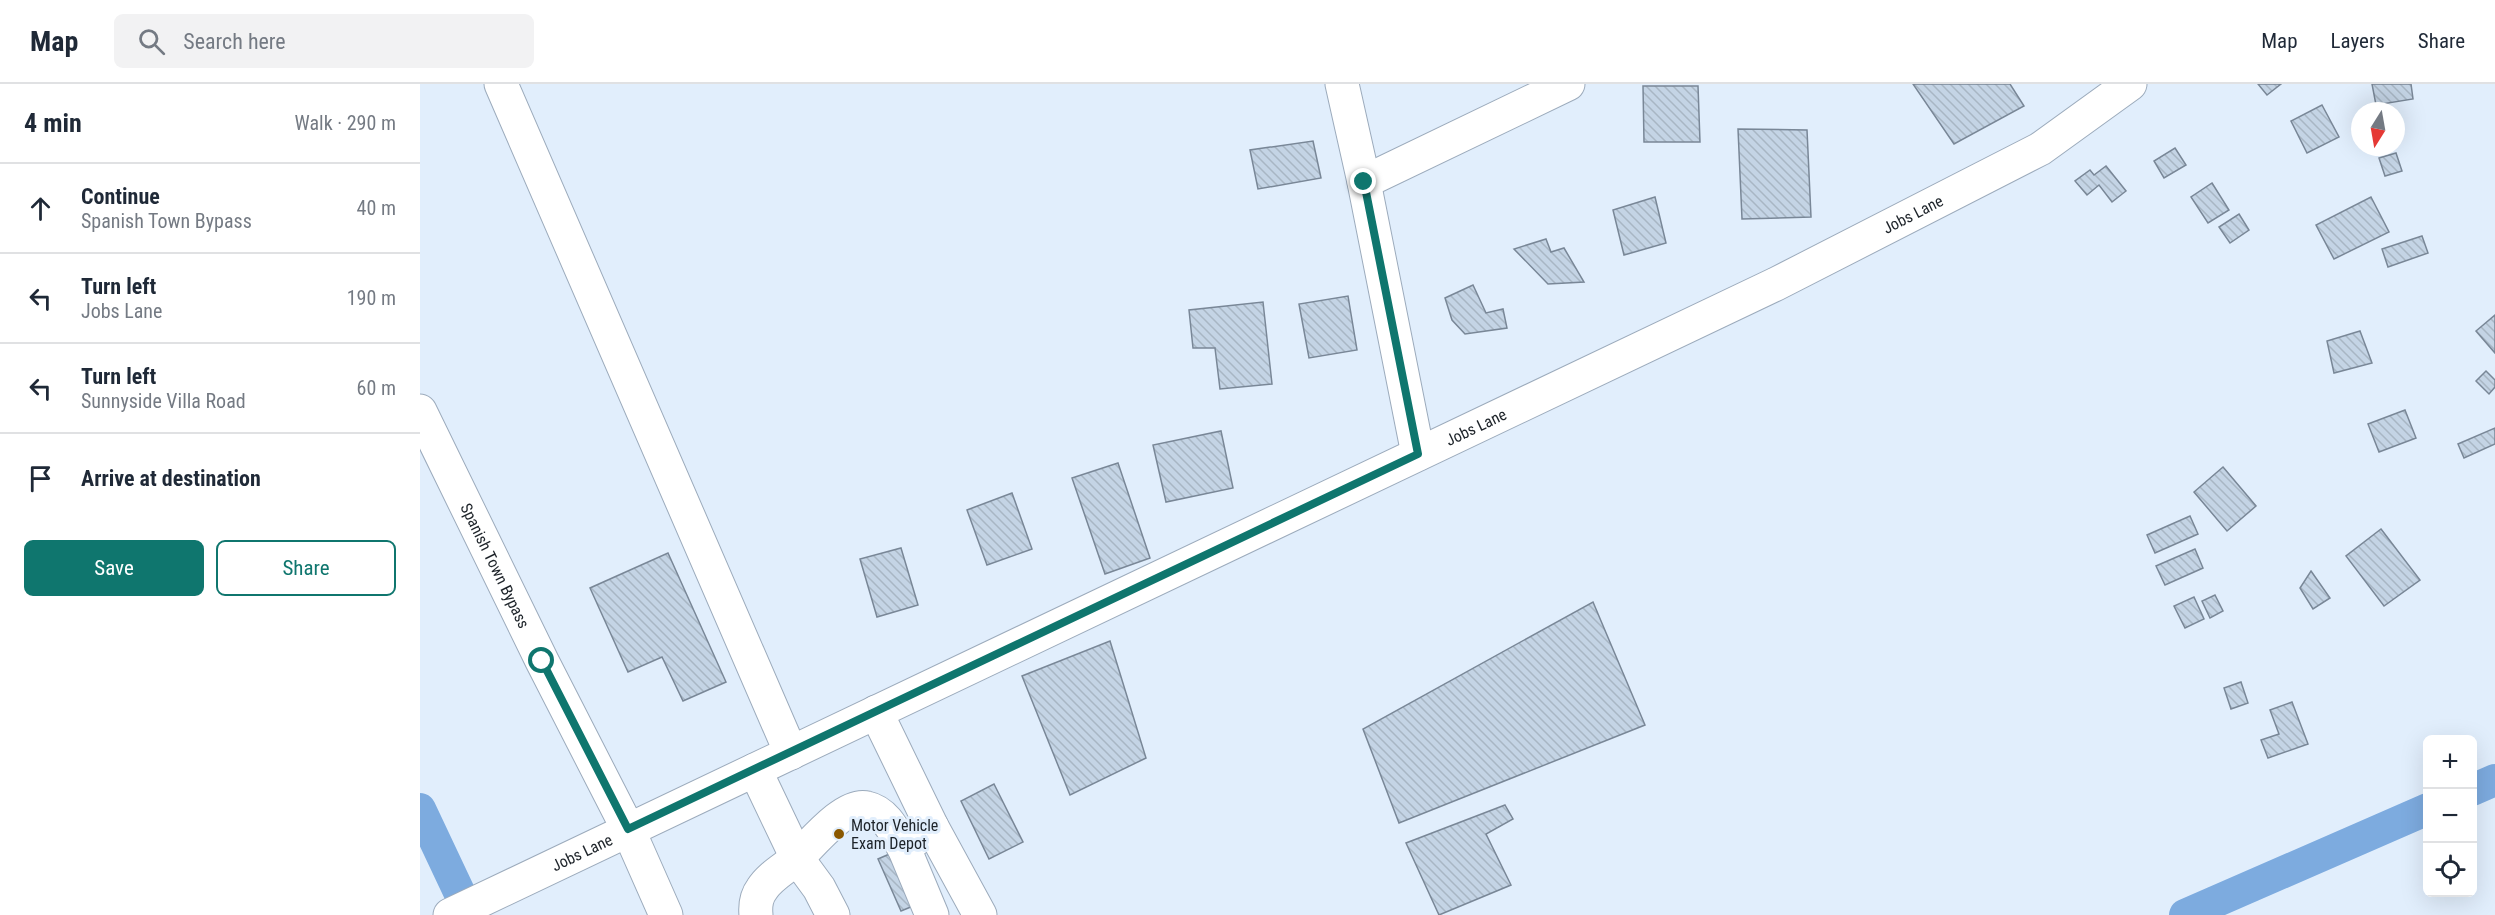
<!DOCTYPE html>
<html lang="en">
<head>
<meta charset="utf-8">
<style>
  :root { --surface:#fff; --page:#f2f2f3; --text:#1f2937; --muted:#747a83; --line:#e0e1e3; --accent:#0f766e }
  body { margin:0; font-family:"Roboto Condensed",sans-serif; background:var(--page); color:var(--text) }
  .controls { position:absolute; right:18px; bottom:18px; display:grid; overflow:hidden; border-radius:9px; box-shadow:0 6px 24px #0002 }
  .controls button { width:54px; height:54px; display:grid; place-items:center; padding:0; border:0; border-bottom:2px solid var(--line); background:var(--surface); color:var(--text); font:30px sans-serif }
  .compass { position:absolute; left:1931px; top:18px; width:54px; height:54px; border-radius:50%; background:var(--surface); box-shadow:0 6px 24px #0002; rotate:191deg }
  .stop { position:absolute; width:18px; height:18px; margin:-14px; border:4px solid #0f766e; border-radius:50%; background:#fff }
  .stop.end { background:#0f766e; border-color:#fff; box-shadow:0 2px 6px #0008 }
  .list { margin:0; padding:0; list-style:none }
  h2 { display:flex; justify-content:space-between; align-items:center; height:78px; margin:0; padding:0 24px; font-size:26px }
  h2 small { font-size:20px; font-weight:400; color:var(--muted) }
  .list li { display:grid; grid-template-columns:39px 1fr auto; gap:18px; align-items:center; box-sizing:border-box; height:90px; padding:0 24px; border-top:2px solid var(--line) }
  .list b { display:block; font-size:22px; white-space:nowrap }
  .list p { margin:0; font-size:20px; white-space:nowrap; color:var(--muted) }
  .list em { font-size:20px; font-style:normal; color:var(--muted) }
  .actions { display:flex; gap:12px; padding:18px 24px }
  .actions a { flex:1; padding:14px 0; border:2px solid var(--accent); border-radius:9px; text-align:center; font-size:21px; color:var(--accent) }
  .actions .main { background:var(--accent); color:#fff }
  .icon { flex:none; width:33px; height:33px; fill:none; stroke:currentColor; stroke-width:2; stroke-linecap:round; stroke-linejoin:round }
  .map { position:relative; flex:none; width:2075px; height:831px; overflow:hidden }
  header { display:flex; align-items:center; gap:36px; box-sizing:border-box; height:84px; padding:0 30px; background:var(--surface); border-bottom:2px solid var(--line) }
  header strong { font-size:28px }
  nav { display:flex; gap:33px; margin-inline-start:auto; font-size:21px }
  .search { width:420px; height:54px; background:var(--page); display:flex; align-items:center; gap:15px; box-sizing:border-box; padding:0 21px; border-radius:9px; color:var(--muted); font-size:22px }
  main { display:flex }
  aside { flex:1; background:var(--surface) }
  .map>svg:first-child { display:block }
</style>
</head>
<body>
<header>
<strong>Map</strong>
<div class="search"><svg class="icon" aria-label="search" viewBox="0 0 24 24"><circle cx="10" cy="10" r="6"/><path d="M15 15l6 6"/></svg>Search here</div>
<nav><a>Map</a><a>Layers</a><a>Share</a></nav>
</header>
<main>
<aside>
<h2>4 min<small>Walk · 290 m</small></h2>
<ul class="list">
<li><svg class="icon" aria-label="ahead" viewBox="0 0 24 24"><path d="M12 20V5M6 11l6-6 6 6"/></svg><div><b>Continue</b><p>Spanish Town Bypass</p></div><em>40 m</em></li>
<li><svg class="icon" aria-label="left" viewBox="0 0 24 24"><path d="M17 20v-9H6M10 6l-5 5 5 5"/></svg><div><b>Turn left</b><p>Jobs Lane</p></div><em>190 m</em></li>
<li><svg class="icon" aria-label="left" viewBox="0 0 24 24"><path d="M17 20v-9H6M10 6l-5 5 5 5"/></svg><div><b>Turn left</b><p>Sunnyside Villa Road</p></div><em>60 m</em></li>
<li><svg class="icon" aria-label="arrive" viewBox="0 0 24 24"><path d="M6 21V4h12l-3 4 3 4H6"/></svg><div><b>Arrive at destination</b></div></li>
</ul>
<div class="actions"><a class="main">Save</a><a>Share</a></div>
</aside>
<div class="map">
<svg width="2075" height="831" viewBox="0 0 2075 831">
  <defs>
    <pattern id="building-back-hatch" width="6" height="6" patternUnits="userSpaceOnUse" patternTransform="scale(1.5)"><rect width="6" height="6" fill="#c4d4e5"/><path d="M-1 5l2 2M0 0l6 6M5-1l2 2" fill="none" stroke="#a8b6c4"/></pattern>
  </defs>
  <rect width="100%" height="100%" fill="#e1eefc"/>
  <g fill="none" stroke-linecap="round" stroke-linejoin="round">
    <g stroke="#7dabdf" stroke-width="32">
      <polyline points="2052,706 2075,696"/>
      <polyline points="0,725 50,831"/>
      <polyline points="1765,831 2008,725"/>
    </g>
  </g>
  <g fill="url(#building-back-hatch)" stroke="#798797" stroke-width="1.5">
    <polygon points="1493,0 1590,0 1604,22 1534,60"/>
    <polygon points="1838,0 1861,0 1847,11"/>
    <polygon points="1952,0 1991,0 1993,15 1956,21"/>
    <polygon points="1223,2 1278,2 1280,58 1224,58"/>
    <polygon points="1902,21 1919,53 1887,69 1871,37"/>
    <polygon points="1318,45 1387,46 1391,133 1322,135"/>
    <polygon points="893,57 901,94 838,105 830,66"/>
    <polygon points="1755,64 1766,81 1744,94 1734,77"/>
    <polygon points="1976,69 1982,87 1965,92 1959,74"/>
    <polygon points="1686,82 1706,107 1692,118 1679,101 1667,111 1655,97 1670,86 1674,91"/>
    <polygon points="1792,99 1809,126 1788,139 1771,113"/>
    <polygon points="1235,113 1246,159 1204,171 1193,126"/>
    <polygon points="1951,113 1969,148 1914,175 1896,141"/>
    <polygon points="1819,130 1829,146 1810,159 1799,143"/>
    <polygon points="2002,152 2008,169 1968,183 1962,165"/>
    <polygon points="1126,155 1131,168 1144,164 1164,198 1128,200 1094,165"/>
    <polygon points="1053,201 1066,229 1083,225 1087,244 1045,250 1032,236 1025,214"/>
    <polygon points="928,212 937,266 889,274 879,220"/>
    <polygon points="843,218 852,300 800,305 795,264 773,264 769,226"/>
    <polygon points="2075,231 2075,269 2056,247"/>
    <polygon points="1940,247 1952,279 1914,289 1907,257"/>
    <polygon points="2066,287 2075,296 2075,303 2069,310 2056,297"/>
    <polygon points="1985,326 1996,354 1959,368 1948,340"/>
    <polygon points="2075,344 2075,360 2044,374 2038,360"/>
    <polygon points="801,347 813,404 746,418 733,361"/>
    <polygon points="698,379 730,474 685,490 652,394"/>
    <polygon points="1803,383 1836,422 1807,447 1774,408"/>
    <polygon points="592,409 612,465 567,481 547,426"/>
    <polygon points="1770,432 1778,450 1735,469 1727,451"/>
    <polygon points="1961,445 2000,496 1964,522 1926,472"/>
    <polygon points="481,464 498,521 457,533 440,475"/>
    <polygon points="1775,465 1783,484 1745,501 1736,482"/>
    <polygon points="248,469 306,598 263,617 242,573 208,588 170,504"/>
    <polygon points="1891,487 1910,514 1893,525 1880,504"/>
    <polygon points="1795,511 1803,527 1790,534 1782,517"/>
    <polygon points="1774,513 1784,535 1765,544 1754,522"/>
    <polygon points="1173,518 1225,641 979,739 943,645"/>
    <polygon points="690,557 726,674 650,711 602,592"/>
    <polygon points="1821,598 1828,619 1811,625 1804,604"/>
    <polygon points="1872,618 1888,660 1848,674 1841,656 1859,650 1850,626"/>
    <polygon points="574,700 603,758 569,775 541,717"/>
    <polygon points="1085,721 1093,735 1066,750 1091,801 1019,831 986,759"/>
    <polygon points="474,768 498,820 481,827 458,775"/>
  </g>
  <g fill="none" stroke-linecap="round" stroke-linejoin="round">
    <g stroke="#9cabbc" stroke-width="35">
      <g id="minor">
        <polyline points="81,0 371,669"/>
        <polyline points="922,0 944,98 998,370"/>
        <polyline points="944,98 1148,0"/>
        <polyline points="456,628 512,743 560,831"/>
        <polyline points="335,686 377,774 399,804 413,831"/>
        <polyline points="484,764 512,831"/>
        <path id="s1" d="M30,831L1356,200L1620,65L1710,0"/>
        <path d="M336,831C335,821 336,813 342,805C350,792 366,784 377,774C391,761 425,718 447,724C466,728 475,749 484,764L512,743"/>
      </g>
    </g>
    <g stroke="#9cabbc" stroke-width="35">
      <g id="major">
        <path id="s2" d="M0,327L122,577L208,745L246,831"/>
      </g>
    </g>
    <use href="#minor" stroke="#fff" stroke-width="33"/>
    <use href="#major" stroke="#fff" stroke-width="33"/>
  </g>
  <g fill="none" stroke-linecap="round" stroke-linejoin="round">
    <polyline stroke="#0f766e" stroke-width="8" points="122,577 208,745 998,370 944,98"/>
  </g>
  <circle fill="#8a5800" stroke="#e1eefc" stroke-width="2" cx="419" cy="750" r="6"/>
  <g text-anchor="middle" stroke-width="6" stroke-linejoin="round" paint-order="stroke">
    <g font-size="16" fill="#1d2329" stroke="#e1eefc">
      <text dy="6" stroke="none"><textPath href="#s1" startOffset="1622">Jobs Lane</textPath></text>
      <text dy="6" stroke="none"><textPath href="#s1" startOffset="1136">Jobs Lane</textPath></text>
      <text dy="6" stroke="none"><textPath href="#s2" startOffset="172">Spanish Town Bypass</textPath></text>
      <text dy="6" stroke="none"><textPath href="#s1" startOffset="146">Jobs Lane</textPath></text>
    </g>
    <g font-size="16" fill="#1d2329" stroke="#e1eefc" text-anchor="start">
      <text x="431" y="747">Motor Vehicle<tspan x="431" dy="18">Exam Depot</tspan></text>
    </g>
  </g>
</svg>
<div class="controls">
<button>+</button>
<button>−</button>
<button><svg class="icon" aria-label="locate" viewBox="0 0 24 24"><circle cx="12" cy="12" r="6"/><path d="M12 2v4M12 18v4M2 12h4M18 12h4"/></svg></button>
</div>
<svg class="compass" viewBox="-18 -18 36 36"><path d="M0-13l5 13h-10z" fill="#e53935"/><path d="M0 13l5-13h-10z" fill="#747a83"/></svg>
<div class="stop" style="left:122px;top:577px"></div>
<div class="stop end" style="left:944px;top:98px"></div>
</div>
</main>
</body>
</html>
